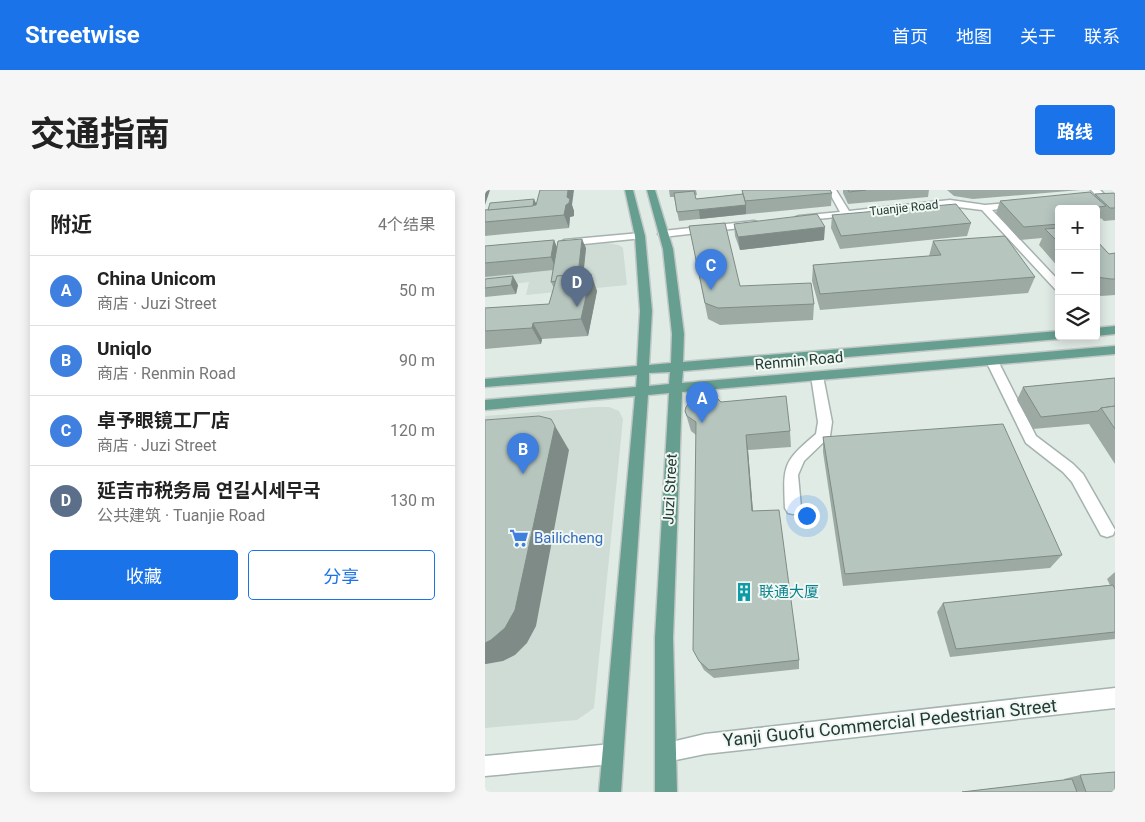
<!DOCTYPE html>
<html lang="zh">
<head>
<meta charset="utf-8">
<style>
  :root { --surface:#fff; --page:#f6f6f6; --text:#222; --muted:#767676; --line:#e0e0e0; --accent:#1a73e8 }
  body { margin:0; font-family:Roboto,"Noto Sans SC","Noto Sans KR",sans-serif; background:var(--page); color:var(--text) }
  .controls { position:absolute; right:15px; top:15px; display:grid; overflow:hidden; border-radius:5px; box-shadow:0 2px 12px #0003 }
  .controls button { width:45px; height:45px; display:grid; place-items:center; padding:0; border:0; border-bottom:1px solid var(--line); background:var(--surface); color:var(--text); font:25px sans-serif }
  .you { position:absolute; left:321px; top:325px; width:18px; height:18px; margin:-12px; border:4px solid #fff; border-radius:50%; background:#1a73e8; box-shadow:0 0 0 8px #1a73e833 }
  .badge { display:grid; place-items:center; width:32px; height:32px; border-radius:50%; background:var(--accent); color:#fff; font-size:16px; font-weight:700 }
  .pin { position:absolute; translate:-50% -41px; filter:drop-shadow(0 1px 2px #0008) }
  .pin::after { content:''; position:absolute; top:26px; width:18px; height:15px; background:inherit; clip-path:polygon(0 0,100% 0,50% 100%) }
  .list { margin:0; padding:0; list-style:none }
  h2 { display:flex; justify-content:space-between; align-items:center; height:65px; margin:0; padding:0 20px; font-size:21px }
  h2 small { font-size:16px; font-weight:400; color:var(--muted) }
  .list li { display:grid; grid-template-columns:32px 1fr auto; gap:15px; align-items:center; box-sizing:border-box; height:70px; padding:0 20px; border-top:1px solid var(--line) }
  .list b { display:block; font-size:19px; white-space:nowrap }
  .list p { margin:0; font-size:16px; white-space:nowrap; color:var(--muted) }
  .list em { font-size:16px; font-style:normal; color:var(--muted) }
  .actions { display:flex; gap:10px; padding:15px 20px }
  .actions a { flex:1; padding:11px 0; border:1px solid var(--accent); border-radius:5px; text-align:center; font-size:18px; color:var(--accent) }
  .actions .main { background:var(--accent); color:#fff }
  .icon { flex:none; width:28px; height:28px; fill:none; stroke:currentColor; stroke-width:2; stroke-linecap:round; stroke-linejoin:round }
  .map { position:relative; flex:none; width:630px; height:602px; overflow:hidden; border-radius:5px }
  header { display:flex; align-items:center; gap:30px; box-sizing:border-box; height:70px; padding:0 25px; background:var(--accent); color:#fff }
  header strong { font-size:24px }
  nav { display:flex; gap:28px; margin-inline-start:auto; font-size:18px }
  .intro { display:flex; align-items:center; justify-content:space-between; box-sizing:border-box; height:120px; padding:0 30px }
  h1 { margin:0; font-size:35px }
  .button { padding:12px 22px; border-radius:5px; background:var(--accent); color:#fff; font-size:18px; font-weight:700 }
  main { display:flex; gap:30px; padding:0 30px }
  aside { flex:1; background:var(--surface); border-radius:5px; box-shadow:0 2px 12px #0003 }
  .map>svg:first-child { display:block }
</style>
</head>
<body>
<header>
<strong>Streetwise</strong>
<nav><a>首页</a><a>地图</a><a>关于</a><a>联系</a></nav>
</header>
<div class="intro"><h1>交通指南</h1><a class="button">路线</a></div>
<main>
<aside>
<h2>附近<small>4个结果</small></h2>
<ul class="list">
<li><span class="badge" style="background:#3f7fe0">A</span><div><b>China Unicom</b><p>商店 · Juzi Street</p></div><em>50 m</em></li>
<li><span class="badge" style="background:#3f7fe0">B</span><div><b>Uniqlo</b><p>商店 · Renmin Road</p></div><em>90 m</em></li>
<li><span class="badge" style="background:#3f7fe0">C</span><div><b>卓予眼镜工厂店</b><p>商店 · Juzi Street</p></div><em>120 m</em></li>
<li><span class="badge" style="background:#5c6f8a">D</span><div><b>延吉市税务局 연길시세무국</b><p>公共建筑 · Tuanjie Road</p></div><em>130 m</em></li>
</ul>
<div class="actions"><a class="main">收藏</a><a>分享</a></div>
</aside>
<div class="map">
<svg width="630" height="602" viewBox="0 0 630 602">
  <rect width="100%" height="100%" fill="#e1ebe6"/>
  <g fill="#cfdbd5">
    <polygon points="123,53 134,55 138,58 142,95 41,105 44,92 0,97 0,64"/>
    <polygon points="111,217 124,217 134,221 138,229 109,518 92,530 0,538 0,226"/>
  </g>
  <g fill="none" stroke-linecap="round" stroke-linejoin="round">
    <g stroke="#a4b3ad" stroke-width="3">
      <g id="minor">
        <polygon points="343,0 351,0 364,21 465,10 500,15 535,12 535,16 507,20 574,91 574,100 570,99 497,20 465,16 311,31 311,27 314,26 355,22"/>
        <polygon points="606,0 615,0 620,5 613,7"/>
        <polygon points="269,31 272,32 272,36 178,47 173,44 178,41"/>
        <polygon points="155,43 158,44 158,48 79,56 74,53 79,50"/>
        <polygon points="507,167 513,171 551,246 588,274 598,284 630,340 628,345 622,347 616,345 587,292 578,282 541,253 501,171"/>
        <path d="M332,182L338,186L347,232L345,246L319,271L313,285L316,318L313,323L308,324L303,323L300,318C298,275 298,272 331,244L333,232L326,186Z"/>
        <polygon points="630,498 630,518 220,564 181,572 174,569 171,562 174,555 220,544"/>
        <polygon points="127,554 134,557 137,564 134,571 127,574 0,586 0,566"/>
      </g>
    </g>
    <g stroke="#c1c8c6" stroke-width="3">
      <g id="major">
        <path d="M140,0H148L160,46L167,121L164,175L186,173L187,144L178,59L162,0H170L188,59L199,144L198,172L574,141V146H579L574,149L198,181L197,193L630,156V164L197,202L188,448L192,602H170V448L184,203L163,205L136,602H114L150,206L0,220V210L151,197L152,185L0,197V189L152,176L155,121L150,46ZM185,182L184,194L164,196V183Z"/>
        <polygon points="630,136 630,144 611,146 611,138"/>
      </g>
    </g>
    <use href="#minor" fill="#fff" fill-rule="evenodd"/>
    <use href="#major" fill="#669f8f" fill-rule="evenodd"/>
  </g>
  <g fill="#9daaa4">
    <polygon points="184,0 211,0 212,5 210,5 211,9 257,4 257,0 345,0 347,3 346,16 194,31 189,7 185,7"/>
    <polygon points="358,0 444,0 443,7 363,14 358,3"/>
    <polygon points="462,0 595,0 488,9 469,6"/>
    <polygon points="630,3 630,30 619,31 616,28 615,29 611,29 611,19 574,19 574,78 554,55 557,48 535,50 511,23 515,11 609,6 610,4"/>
    <polygon points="51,14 87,15 89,21 89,26 85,27 84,38 0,46 0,20"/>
    <polygon points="347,25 486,33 482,46 355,59 346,38"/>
    <polygon points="249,34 339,50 255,60 250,46"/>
    <polygon points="204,36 255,96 329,114 328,130 235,135 223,129"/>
    <polygon points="69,50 72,57 101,58 98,84 106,84 112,101 103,146 57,149 56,154 0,159 0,118 64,114 69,98 66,92 68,80 0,87 0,56"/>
    <polygon points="611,50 624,64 630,63 630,105 616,106 611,105"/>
    <polygon points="448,51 550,87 543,103 335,120 327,91 328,75 444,66"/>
    <polygon points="0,89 33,95 31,104 0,107"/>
    <polygon points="630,188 630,274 604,234 548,239 532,210 538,197"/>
    <polygon points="236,212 305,241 306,257 263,260 268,321 314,470 314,479 229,488 219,480 214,471 211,245 206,241 200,221"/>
    <polygon points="338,247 577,365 565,378 358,396 338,262"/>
    <polygon points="630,382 630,449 465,467 452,422 458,413 625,395 622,389"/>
    <polygon points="595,585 630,602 477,602 579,590 579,589"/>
  </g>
  <g fill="#7f8b86">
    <polygon points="0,0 5,0 0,15"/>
    <polygon points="83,0 89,0 87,15 89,21 89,26 85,27 84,38 79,25"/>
    <polygon points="49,9 53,17 7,30"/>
    <polygon points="261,15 261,24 215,29 214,20"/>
    <polygon points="340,37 339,50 255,60 253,47"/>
    <polygon points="97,49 101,58 97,98 93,89"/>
    <polygon points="69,50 74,63 71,80 66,67"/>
    <polygon points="106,84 112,101 103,146 96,129"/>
    <polygon points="28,86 33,95 31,104 26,95"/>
    <polygon points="48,133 57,149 56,154 47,138"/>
    <polygon points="70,236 84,260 51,436 42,453 30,465 18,471 1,474 0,474 0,453"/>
    <polygon points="261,245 263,260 269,335 267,321"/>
  </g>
  <g fill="#b6c6bf" stroke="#7f8b86">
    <polygon points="55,0 83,0 82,7 85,9 84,13 81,15 79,25 0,32 0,20 51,15"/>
    <polygon points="257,0 345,0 347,3 260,11"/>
    <polygon points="363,0 381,0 364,2"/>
    <polygon points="209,1 211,9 258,4 261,15 192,22 189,3"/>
    <polygon points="605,2 621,16 607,18 608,19 574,19 574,34 539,37 515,11"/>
    <polygon points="630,3 630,18 625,18 610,4"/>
    <polygon points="49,9 48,16 3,20 5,13"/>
    <polygon points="471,14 486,33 356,46 347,25"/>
    <polygon points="332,24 340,37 253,47 249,34"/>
    <polygon points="240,33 255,96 326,93 329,114 233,118 220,113 204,36"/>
    <polygon points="574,38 574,53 560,39"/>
    <polygon points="520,46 550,87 335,104 328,75 456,65 448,51"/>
    <polygon points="97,49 93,85 72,86 71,91 66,92 73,51"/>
    <polygon points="69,50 66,67 0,73 0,56"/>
    <polygon points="611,50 624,64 630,63 630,89 626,89 611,87"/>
    <polygon points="106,84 96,129 48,133 47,138 0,141 0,118 64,114 72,86"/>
    <polygon points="28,86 26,95 0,98 0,89"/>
    <polygon points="630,188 630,216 616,218 613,221 556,227 538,197"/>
    <polygon points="226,205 231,207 236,212 301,206 305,241 261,245 267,321 294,320 314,470 224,480 214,471 208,460 211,232 202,226 200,221 201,217 208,208"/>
    <polygon points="630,216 630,239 616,218"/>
    <polygon points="54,226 66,229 70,236 30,420 20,438 6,450 0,453 0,230"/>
    <polygon points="518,234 577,365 360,384 338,247"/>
    <polygon points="628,395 630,399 630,442 471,459 458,413"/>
    <polygon points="630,582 630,602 601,602 595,585"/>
    <polygon points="587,589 592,602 477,602"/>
  </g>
  <defs>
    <g id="supermarket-bare" transform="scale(1.5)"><path d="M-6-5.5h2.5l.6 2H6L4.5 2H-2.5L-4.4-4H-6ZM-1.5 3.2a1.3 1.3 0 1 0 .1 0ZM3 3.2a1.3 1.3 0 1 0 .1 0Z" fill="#3f7fe0" stroke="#f1f8f4" stroke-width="2.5" paint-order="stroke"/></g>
    <g id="building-bare" transform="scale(1.5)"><path d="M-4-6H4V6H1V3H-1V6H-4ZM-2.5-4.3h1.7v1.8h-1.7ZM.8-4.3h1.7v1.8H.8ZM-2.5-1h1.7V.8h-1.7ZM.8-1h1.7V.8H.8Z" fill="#0f9aa8" stroke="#f1f8f4" stroke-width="2.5" paint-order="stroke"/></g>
  </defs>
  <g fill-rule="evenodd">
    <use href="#supermarket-bare" x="34" y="348"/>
    <use href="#building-bare" x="259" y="402"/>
  </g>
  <g text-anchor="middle" stroke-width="4" stroke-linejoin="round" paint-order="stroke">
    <g font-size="12" fill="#223b33" stroke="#f1f8f4">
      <text transform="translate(419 18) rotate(-6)" y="4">Tuanjie Road</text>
    </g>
    <g font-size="15" fill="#223b33" stroke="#f1f8f4">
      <text transform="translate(314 171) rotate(-5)" y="5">Renmin Road</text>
      <text transform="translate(185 299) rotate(-87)" y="5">Juzi Street</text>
    </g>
    <g font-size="15" fill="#366cbe" stroke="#f1f8f4" text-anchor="start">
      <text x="49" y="353">Bailicheng</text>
    </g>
    <g font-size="15" fill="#0d838f" stroke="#f1f8f4" text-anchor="start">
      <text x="274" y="407">联通大厦</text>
    </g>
    <g font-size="18" fill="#223b33" stroke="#f1f8f4">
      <text transform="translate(405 533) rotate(-6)" y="6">Yanji Guofu Commercial Pedestrian Street</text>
    </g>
  </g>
</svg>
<div class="controls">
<button>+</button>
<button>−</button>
<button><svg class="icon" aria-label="layers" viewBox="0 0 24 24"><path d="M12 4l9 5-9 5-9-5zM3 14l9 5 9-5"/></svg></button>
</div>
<div class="you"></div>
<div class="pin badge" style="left:217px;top:233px;background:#3f7fe0">A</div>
<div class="pin badge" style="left:38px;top:284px;background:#3f7fe0">B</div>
<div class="pin badge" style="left:226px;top:100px;background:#3f7fe0">C</div>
<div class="pin badge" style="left:92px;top:117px;background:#5c6f8a">D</div>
</div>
</main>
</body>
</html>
